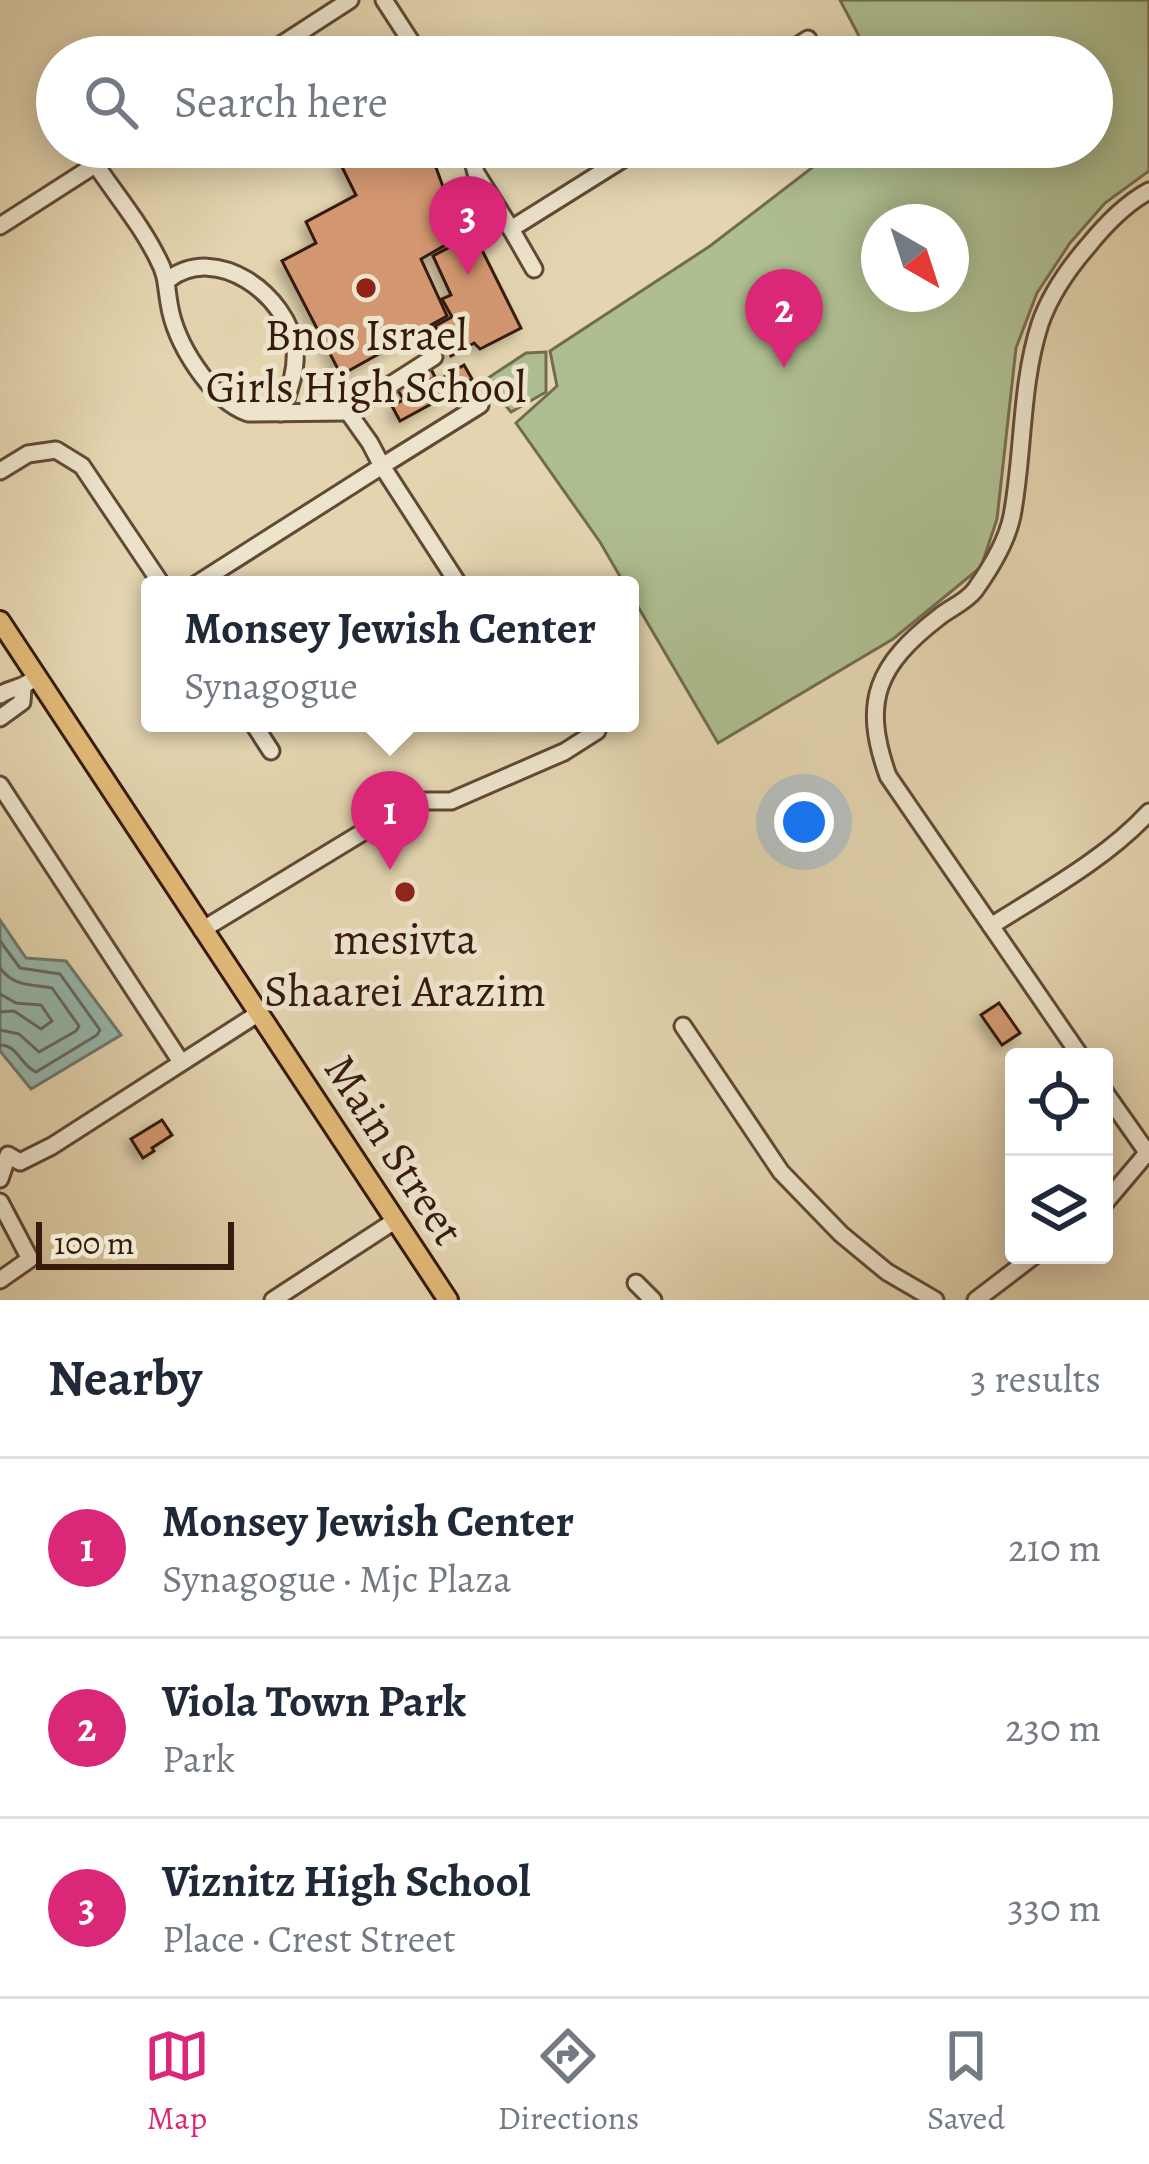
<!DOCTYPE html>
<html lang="en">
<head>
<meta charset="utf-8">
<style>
  :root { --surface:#fff; --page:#f6f6f7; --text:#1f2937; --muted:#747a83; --line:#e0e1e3; --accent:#db2777 }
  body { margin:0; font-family:Alegreya,serif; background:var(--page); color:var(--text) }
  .controls { position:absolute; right:36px; bottom:36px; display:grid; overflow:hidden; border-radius:12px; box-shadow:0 6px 30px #0003 }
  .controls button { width:108px; height:108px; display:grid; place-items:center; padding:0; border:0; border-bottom:3px solid var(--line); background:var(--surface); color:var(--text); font:60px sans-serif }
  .compass { position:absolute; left:861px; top:204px; width:108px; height:108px; border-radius:50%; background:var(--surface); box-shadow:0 6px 30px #0003; rotate:141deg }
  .scale { position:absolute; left:36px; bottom:30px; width:198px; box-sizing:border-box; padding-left:12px; border:6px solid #361a0e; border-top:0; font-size:33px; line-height:42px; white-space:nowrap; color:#361a0e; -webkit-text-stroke:9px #ede4cc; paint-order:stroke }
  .you { position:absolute; left:804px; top:822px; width:42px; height:42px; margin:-30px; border:9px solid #fff; border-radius:50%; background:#1a73e8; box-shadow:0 0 0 18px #1a73e833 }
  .badge { display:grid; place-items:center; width:78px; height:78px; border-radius:50%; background:var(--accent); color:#fff; font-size:39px; font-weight:700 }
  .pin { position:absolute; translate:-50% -99px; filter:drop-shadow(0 3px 6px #0008) }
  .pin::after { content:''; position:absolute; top:63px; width:42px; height:36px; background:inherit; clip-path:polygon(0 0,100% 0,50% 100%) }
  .popup { position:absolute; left:141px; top:576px; width:498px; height:156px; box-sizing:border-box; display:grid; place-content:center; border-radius:12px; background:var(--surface); filter:drop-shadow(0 3px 9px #0005); font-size:39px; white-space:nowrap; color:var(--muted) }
  .popup b { font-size:45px; color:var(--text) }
  .popup::after { content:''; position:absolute; left:50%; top:100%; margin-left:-24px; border:24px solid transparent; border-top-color:var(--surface) }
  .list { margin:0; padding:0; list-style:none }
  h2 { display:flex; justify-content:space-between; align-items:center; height:156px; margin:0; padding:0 48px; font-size:51px }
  h2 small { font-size:39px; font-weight:400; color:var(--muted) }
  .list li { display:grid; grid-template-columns:78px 1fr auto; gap:36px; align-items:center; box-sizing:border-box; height:180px; padding:0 48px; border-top:3px solid var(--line) }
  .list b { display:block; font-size:45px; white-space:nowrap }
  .list p { margin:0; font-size:39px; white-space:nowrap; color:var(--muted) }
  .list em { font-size:39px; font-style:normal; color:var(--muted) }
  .icon { flex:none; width:66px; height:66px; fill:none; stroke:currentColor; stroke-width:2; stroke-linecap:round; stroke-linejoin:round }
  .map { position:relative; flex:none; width:1149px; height:1300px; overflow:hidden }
  .search { position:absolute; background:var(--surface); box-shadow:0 6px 30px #0003; left:36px; right:36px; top:36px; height:132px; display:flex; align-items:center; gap:30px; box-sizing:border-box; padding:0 42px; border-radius:66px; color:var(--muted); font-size:45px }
  .sheet { height:696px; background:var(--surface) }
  nav { display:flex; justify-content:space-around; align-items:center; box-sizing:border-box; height:168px; border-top:3px solid var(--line); background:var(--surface); font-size:33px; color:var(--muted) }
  nav a { display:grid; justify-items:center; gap:6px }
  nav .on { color:var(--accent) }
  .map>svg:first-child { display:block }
</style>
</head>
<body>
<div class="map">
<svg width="1149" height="1300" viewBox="0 0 1149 1300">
  <defs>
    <filter id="shadow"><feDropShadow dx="-5.5" dy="5.5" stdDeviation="6" flood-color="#0004"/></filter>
  </defs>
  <rect width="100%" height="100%" fill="#e4d5b0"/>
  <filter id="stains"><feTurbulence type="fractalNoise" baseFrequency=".00167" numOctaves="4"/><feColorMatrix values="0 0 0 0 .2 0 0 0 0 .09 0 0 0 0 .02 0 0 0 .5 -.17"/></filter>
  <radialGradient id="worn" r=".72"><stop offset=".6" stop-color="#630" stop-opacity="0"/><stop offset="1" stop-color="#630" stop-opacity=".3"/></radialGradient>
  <g fill="#aebe90" stroke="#726c4f" stroke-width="3" fill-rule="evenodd">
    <path d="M840,0H1149V171L1105,203L1070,243L1037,293L1016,348L997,519L981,567L893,639L718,743L630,593V585H625L600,542L516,423L557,386L550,351L710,246L839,147H1092V57H870ZM951,222V294H879V222Z"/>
    <polygon points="546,352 546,392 511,412 485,380 526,353"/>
  </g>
  <polygon fill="#95b8ae" stroke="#6f796e" stroke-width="3" points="0,920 26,958 66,961 121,1035 31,1089 0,1051"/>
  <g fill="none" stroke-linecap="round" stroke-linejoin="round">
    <g stroke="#66695e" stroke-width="3">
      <path d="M0,941L20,968L60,974L100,1030L97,1035L36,1072C21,1066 18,1045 0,1045"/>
      <path d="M0,968C14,987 31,984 52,988L79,1026L76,1031L39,1052L19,1034L0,1030"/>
      <polyline points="0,994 16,1003 41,1005 52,1021 41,1029 14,1011 0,1012"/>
    </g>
  </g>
  <g fill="#d29770" stroke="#361a0e" stroke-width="3" filter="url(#shadow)">
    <polygon points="369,147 407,147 412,159 430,151 461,236 421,259 447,316 341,375 282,261 316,243 306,222 356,195 339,161"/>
    <polygon points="474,234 521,328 480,349 474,343 451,356 435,326 452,317 442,299 451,295 433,256"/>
    <polygon points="464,365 472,379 439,399 431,385"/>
    <polygon points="431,369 435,377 402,397 397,389"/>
    <polygon points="427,387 435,402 400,421 392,406"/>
    <polygon points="999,1003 1020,1033 1002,1045 981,1015"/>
    <polygon points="162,1120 172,1135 152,1148 154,1151 143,1158 131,1139"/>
  </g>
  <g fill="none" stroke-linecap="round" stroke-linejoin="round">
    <g stroke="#624936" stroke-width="21">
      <g id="minor">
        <polyline points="384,0 421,57"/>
        <polyline points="262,57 350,0"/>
        <polyline points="780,57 808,39"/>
        <polyline points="469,147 476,173 511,229 642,147"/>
        <path d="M96,165C116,195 142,226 158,259C167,275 166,286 169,303C175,343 210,399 248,413L348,412L434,357"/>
        <polyline points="0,226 123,147"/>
        <polyline points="511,229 534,269"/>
        <path d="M168,280C216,242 288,295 295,349C297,372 288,393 281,413"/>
        <polyline points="0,471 28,454 56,450 82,466 162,585"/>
        <polyline points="195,585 382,466 370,443 348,412"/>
        <polyline points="459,585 382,466 480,405"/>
        <path d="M0,695C10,688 20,689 29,682"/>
        <polyline points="0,718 22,702 23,687"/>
        <polyline points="253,723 271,751"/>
        <polyline points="0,785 181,1062"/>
        <path d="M991,926C1043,893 1107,858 1149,812"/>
        <polyline points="202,930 414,801 451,801 564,752 597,731"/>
        <polyline points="683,1026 781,1172 841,1234 887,1272 935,1300"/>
        <path d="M1081,1057L888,776C861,701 877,665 939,617C950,608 966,602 975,590C990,569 1007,541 1012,516C1024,453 1020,386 1040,324C1050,295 1068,269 1088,246C1105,225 1125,204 1149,191"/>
        <polyline points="1104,1091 1149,1155"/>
        <polyline points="0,1179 8,1155 20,1162 52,1146 259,1013"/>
        <polyline points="0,1202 30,1259 0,1280"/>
        <polyline points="1104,1204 1147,1153"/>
        <polyline points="636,1283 653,1300"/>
        <polyline points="273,1300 396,1220"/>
        <polyline points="976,1300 1035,1255"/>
      </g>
    </g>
    <g stroke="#361a0e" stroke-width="24">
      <polyline id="major" points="0,621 448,1300"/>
    </g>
    <use href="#minor" stroke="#ede4cc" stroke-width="15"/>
    <use href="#major" stroke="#e2ba78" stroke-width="18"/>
  </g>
  <g fill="#8f2418" stroke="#ede4cc" stroke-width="4.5">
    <circle cx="366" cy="288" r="12"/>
    <circle cx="405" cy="892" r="12"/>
  </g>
  <g text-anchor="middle" stroke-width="10" stroke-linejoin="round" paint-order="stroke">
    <g font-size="45" fill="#361a0e" stroke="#ede4cc">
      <text x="366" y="350">Bnos Israel<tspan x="366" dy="52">Girls High School</tspan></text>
      <text x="405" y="954">mesivta<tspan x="405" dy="52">Shaarei Arazim</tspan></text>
    </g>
    <g font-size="45" fill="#361a0e" stroke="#ede4cc">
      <text transform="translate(395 1149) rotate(57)" y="16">Main Street</text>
    </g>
  </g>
  <rect width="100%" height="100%" filter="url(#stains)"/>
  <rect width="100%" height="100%" fill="url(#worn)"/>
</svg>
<div class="controls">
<button><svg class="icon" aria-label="locate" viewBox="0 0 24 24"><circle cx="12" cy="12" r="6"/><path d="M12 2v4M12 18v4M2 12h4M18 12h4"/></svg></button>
<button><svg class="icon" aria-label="layers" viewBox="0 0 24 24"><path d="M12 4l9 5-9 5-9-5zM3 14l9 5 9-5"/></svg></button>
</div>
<svg class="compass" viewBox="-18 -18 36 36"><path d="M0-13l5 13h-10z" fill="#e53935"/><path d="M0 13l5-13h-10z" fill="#747a83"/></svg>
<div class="scale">100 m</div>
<div class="you"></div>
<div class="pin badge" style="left:390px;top:870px">1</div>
<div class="popup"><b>Monsey Jewish Center</b>Synagogue</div>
<div class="pin badge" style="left:784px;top:368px">2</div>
<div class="pin badge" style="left:468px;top:275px">3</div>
<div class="search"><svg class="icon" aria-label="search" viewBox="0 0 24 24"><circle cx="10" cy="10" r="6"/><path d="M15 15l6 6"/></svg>Search here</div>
</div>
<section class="sheet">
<h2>Nearby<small>3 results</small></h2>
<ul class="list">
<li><span class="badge">1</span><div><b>Monsey Jewish Center</b><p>Synagogue · Mjc Plaza</p></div><em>210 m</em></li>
<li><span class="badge">2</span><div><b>Viola Town Park</b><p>Park</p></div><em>230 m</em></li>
<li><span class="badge">3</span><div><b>Viznitz High School</b><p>Place · Crest Street</p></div><em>330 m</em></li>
</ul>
</section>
<nav>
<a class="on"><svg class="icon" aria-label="map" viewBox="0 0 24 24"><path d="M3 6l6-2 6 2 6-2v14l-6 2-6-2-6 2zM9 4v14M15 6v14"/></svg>Map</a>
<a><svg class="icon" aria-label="directions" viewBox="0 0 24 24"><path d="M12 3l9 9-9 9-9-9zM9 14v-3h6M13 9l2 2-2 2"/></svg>Directions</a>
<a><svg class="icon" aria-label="saved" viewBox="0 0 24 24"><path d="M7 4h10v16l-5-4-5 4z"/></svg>Saved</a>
</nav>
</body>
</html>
